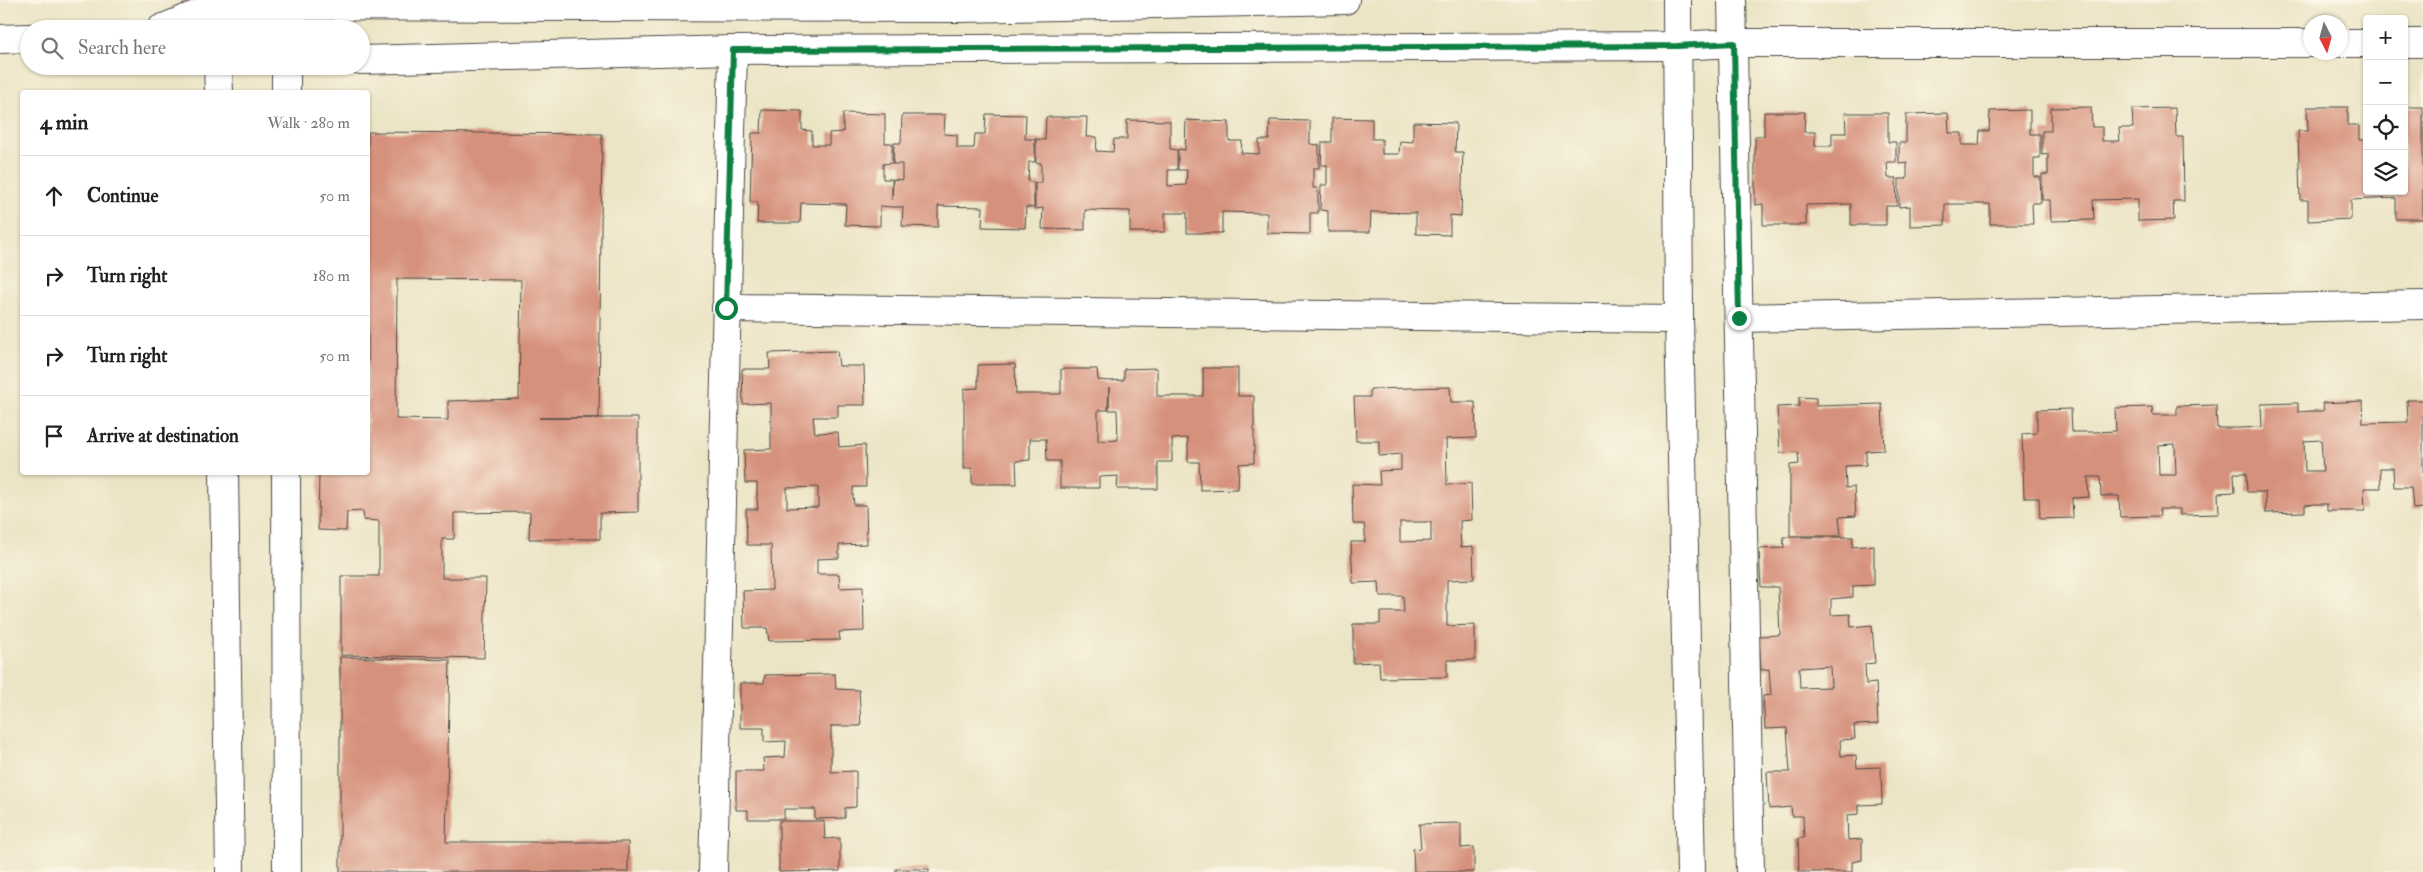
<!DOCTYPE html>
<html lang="en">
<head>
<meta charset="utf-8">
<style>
  :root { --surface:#fff; --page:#f6f6f6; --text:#202124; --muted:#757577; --line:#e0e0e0 }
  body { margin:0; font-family:"IM FELL Double Pica",serif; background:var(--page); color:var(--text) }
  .controls { position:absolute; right:15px; top:15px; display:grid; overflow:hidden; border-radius:5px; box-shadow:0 1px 4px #0004 }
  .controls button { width:45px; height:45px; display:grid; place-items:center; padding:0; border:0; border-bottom:1px solid var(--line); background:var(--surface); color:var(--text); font:25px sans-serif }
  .compass { position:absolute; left:2303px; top:15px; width:45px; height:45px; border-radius:50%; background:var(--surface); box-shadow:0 1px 4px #0004; rotate:174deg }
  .stop { position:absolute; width:15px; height:15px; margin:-11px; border:4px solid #0b8043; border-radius:50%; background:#fff }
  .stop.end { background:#0b8043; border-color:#fff; box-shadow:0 1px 5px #0008 }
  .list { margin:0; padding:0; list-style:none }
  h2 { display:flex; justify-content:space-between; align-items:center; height:65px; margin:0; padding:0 20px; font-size:21px }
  h2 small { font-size:16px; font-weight:400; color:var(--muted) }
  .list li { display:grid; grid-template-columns:32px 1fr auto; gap:15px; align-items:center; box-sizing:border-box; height:80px; padding:0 20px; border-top:1px solid var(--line) }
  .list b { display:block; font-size:19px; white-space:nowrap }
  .list em { font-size:16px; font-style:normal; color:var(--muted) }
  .icon { flex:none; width:28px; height:28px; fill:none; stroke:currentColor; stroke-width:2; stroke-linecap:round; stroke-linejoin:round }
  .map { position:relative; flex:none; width:2423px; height:872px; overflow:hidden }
  .search { position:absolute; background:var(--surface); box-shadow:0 1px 4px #0004; left:20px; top:20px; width:350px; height:55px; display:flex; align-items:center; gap:12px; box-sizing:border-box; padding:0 18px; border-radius:28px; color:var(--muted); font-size:19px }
  .panel { position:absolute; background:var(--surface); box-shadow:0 1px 4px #0004; left:20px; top:90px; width:350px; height:385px; border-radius:5px }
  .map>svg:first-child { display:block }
</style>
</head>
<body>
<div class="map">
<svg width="2423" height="872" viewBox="0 0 2423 872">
  <rect width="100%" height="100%" fill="#fcf5e5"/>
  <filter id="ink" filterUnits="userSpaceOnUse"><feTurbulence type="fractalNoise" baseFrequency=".02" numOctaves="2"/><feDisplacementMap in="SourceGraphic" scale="10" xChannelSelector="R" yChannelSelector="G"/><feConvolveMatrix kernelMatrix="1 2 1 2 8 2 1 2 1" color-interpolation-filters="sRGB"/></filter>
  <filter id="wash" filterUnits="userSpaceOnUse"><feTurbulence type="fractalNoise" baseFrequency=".0096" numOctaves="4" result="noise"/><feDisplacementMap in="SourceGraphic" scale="20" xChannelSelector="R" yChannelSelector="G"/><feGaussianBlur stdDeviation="1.12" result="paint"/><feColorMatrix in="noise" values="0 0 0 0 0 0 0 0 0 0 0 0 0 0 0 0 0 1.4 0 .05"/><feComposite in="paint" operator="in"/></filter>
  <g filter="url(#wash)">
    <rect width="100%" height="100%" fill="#ebe4c5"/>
    <g id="blocks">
      <g fill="#d6917b" fill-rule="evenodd">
        <polygon points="2091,107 2092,127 2102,127 2102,141 2120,141 2119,128 2133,128 2132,109 2175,108 2176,137 2183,137 2184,201 2173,201 2174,220 2138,221 2138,199 2093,200 2094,220 2051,221 2050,200 2042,200 2042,174 2048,175 2048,154 2042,155 2042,131 2051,131 2051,108"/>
        <polygon points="2307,107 2348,107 2348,126 2359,126 2359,140 2367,140 2367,191 2404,191 2404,107 2423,107 2423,219 2396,219 2396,198 2351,200 2351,219 2308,221 2308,200 2300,200 2298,131 2308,131"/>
        <polygon points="762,110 802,111 802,130 812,131 812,145 829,145 829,133 843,132 843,113 885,114 885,143 892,143 892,163 883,164 883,179 892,179 892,200 893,179 902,180 902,164 893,164 894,143 901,143 902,115 945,115 944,134 957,135 957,148 974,148 975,134 985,134 986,114 1026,115 1025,139 1035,139 1035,162 1029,162 1028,182 1034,182 1034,208 1026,207 1025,228 982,227 983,207 938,206 938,227 902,226 903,207 892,207 880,206 880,226 845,225 846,204 801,203 800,223 757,223 758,202 750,202 752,133 761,133"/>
        <polygon points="2030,110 2030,134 2040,134 2040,158 2034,158 2034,177 2040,177 2041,203 2032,203 2033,224 1990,224 1990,204 1945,204 1945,225 1910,226 1910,206 1899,207 1899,179 1907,179 1907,163 1899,164 1899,143 1906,143 1906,114 1948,113 1949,133 1962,133 1962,145 1979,145 1980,131 1989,131 1990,111"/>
        <polygon points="1764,112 1805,112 1804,132 1815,132 1815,146 1832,146 1832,133 1846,133 1845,113 1888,113 1888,142 1896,142 1896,162 1887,162 1888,178 1896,178 1897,206 1886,206 1886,225 1851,225 1851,204 1806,205 1806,225 1763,225 1763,204 1755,205 1755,136 1764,136"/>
        <polygon points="1046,117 1087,117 1086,137 1097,137 1096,151 1113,152 1114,139 1127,139 1127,120 1170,121 1170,149 1177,150 1177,170 1168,170 1168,186 1186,185 1187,170 1178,170 1178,149 1185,150 1186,120 1229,122 1229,141 1242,141 1241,153 1259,154 1259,140 1269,140 1270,120 1310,121 1310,144 1319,145 1319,168 1313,168 1313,188 1318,188 1318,213 1310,213 1310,234 1267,233 1267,213 1222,212 1222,233 1187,233 1187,213 1165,213 1165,232 1130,232 1130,211 1085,210 1085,230 1042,229 1043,208 1035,209 1035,183 1041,183 1041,163 1036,163 1036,139 1045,140"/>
        <polygon points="1332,118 1372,119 1372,139 1382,139 1382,154 1399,154 1400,141 1413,142 1413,122 1456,123 1455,152 1463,152 1461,216 1450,215 1450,235 1416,234 1416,213 1371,212 1370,232 1328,232 1328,211 1320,210 1321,185 1327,185 1327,165 1321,165 1322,142 1332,142"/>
        <path d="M368,132L602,134L599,418H539H638V512L600,513V539H529L530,512L454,513V539H442V578H486L484,658L341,655V576H379V521L364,520L363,511L347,512L346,531L318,530L319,472H368ZM397,279L521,280L519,399L448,401V420L396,419Z"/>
        <path d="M837,351L839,366H864L865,405H838V417H813L815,433L838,432L839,447L865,445L866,487H853V496L854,505H866L867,544L839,545V558L817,559V574H839L840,588L863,587L864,631L839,632L840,640L769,641L767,628H744L743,591L772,590L771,545H747L746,509H758L757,498V483H745L744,450L771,449V403L743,404L742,369H770L769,353ZM818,487V507L787,508V488Z"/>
        <path d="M1015,364L1016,394H1061V369H1097L1098,380L1109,381L1124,380V369L1157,368V396H1203V368H1238V396H1254V463L1239,464L1238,489L1200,490L1199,462H1188V438L1172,439V462H1158V489H1117L1118,476L1099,477V488H1060V461H1047L1046,439H1030V460L1016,461L1017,484H972V468L964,469V389L978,388V365ZM1109,387V410H1117L1118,440L1098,441V410H1108Z"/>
        <path d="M1450,387L1451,402H1475L1476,438L1446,439L1447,485L1471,483L1472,520L1460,521V531L1461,547L1473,546L1474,579L1447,580V626L1475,625V660H1447V677L1380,678L1379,662L1353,663V624H1380V612H1404L1403,596H1380L1379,582L1353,583L1351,542H1365V533L1364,524H1353L1352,484L1380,485L1379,471L1401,470V454L1379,456V441H1356L1354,397H1370V389ZM1400,522H1431V541L1400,542Z"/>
        <polygon points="1799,397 1816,398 1816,406 1882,404 1884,450 1866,451 1866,465 1845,466 1846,488 1854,487 1856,516 1839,517 1841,536 1790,536 1790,465 1799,464 1798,452 1780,453 1777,407 1799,406"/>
        <path d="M2407,400H2423V508L2413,509L2411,487H2394L2393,468H2380L2381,488H2364L2365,511H2327V504H2316L2305,505V512L2266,513L2265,492H2247L2246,473H2234L2235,492L2218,493L2219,514L2180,515V509H2159L2160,516L2120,517L2119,496H2101L2100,477H2088L2089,497L2072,498L2073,518L2040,519L2039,498H2024L2022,434L2037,433V410L2071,409L2072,432H2094L2116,431L2115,408L2152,407L2153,415H2177V406L2216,405L2217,428H2239L2262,427L2261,404L2298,403V412L2312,411H2324L2323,403L2362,401L2363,423L2408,422ZM2321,440L2323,471H2305L2304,441ZM2175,444L2176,475H2159L2158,445Z"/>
        <path d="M1783,537H1853L1852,547L1874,545V585L1853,586V597L1831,599V615L1850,614L1851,627L1872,625L1875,663L1865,664L1866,684L1876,683L1878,724L1854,725L1855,739L1840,740L1841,756L1856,755L1857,768L1881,767L1882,804L1859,805V814L1847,815L1848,840L1862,839V860L1852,862V872H1799L1798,838H1804L1803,816H1792L1791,807L1769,809L1767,772H1790L1787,728L1765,729L1763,696L1771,695L1769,669L1761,670L1759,636L1780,635L1778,587H1761L1759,549L1784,548ZM1830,666L1831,687L1800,688L1799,668Z"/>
        <polygon points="340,657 450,660 446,842 628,842 628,872 340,872"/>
        <polygon points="835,674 836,689 859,690 861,726 831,726 831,772 856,771 856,807 845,808 845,818 815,819 815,809 784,809 784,819 748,819 748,810 736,810 736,771 764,771 763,758 785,757 786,741 764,742 764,728 740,728 740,683 764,683 765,675"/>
        <polygon points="779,821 824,821 825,839 840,838 840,871 779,872"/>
        <polygon points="1461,823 1461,848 1474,847 1474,872 1414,872 1413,849 1421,848 1419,824"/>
        <rect x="896" y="869" width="33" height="3"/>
      </g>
    </g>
  </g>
  <g filter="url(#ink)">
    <use href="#blocks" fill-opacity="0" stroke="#484742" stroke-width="1"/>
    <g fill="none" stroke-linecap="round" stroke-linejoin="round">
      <g stroke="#484742" stroke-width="30">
        <g id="minor">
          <polyline points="1677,0 1679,319 1691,872"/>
          <polyline points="1732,0 1750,872"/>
          <polyline points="161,29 218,6 959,8 1345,0"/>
          <polyline points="0,39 29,38"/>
          <polyline points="2340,43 2367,43"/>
          <polyline points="2404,43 2423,43"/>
          <polyline points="361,60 733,50 1677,46 1734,43 2310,43"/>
          <polyline points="218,66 219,92"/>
          <polyline points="286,66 286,92"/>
          <polyline points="726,308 1679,319"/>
          <polyline points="1739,318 2423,305"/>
          <polyline points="224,472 230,872"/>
          <polyline points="286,472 287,872"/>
          <polyline points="713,872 733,50"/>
        </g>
      </g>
      <use href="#minor" stroke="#fff" stroke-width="28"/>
    </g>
  </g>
  <g fill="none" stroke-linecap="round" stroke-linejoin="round" filter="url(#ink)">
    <polyline stroke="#0b8043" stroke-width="6" points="726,308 733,50 1677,46 1734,43 1739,318"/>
  </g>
</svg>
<div class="controls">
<button>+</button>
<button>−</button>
<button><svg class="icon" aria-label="locate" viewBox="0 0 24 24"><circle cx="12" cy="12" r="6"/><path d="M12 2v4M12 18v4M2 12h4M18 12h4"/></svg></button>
<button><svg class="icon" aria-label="layers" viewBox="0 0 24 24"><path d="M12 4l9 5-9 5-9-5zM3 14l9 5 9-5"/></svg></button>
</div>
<svg class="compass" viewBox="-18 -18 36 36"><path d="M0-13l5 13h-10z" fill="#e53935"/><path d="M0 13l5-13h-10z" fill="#757577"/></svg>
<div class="stop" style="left:726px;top:308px"></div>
<div class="stop end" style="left:1739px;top:318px"></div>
<div class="search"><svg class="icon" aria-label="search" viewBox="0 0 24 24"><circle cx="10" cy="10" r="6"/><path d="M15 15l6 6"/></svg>Search here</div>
<section class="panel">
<h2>4 min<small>Walk · 280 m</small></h2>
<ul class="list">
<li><svg class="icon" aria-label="ahead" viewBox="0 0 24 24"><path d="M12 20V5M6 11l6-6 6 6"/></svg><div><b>Continue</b></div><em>50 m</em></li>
<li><svg class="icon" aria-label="right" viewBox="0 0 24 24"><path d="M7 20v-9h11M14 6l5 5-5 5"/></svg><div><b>Turn right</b></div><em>180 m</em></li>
<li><svg class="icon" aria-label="right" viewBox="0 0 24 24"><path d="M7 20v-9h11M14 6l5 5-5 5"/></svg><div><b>Turn right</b></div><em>50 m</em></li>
<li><svg class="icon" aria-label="arrive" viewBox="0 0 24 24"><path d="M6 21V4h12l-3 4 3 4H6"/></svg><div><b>Arrive at destination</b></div></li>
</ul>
</section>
</div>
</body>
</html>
